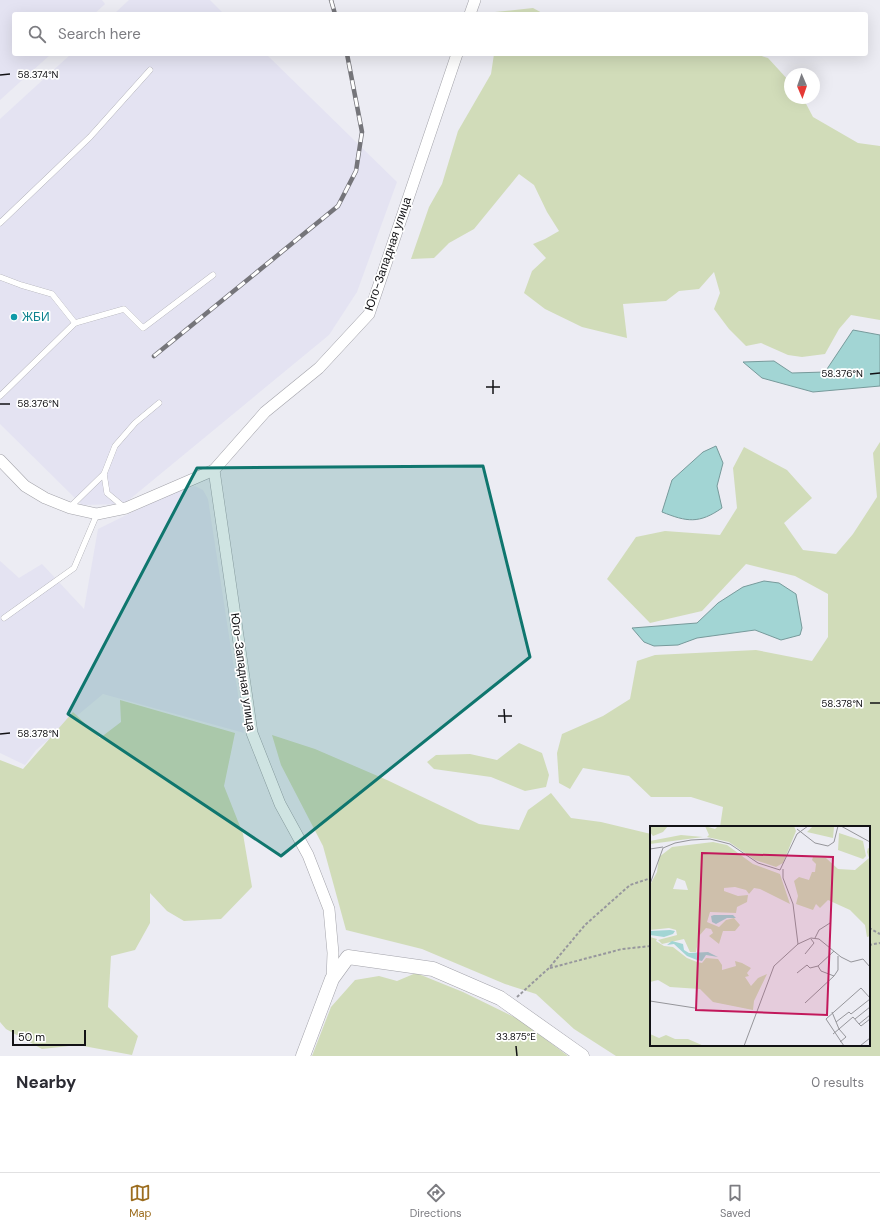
<!DOCTYPE html>
<html lang="en">
<head>
<meta charset="utf-8">
<style>
  :root { --surface:#fff; --page:#f2f2f3; --text:#2b2b33; --muted:#7c7c81; --line:#e1e1e2; --accent:#9c6d1f }
  body { margin:0; font-family:"DM Sans",sans-serif; background:var(--page); color:var(--text) }
  .compass { position:absolute; left:784px; top:68px; width:36px; height:36px; border-radius:50%; background:var(--surface); box-shadow:0 4px 16px #0002; rotate:178deg }
  .scale { position:absolute; left:12px; bottom:10px; width:74px; box-sizing:border-box; padding-left:4px; border:2px solid #121215; border-top:0; font-size:11px; line-height:14px; white-space:nowrap; color:#121215; -webkit-text-stroke:3px #fff; paint-order:stroke }
  .list { margin:0; padding:0; list-style:none }
  h2 { display:flex; justify-content:space-between; align-items:center; height:52px; margin:0; padding:0 16px; font-size:17px }
  h2 small { font-size:13px; font-weight:400; color:var(--muted) }
  .icon { flex:none; width:22px; height:22px; fill:none; stroke:currentColor; stroke-width:2; stroke-linecap:round; stroke-linejoin:round }
  .map { position:relative; flex:none; width:880px; height:1056px; overflow:hidden }
  .search { position:absolute; background:var(--surface); box-shadow:0 4px 16px #0002; left:12px; right:12px; top:12px; height:44px; display:flex; align-items:center; gap:10px; box-sizing:border-box; padding:0 14px; border-radius:4px; color:var(--muted); font-size:15px }
  .sheet { height:116px; background:var(--surface) }
  nav { display:flex; justify-content:space-around; align-items:center; box-sizing:border-box; height:56px; border-top:1px solid var(--line); background:var(--surface); font-size:11px; color:var(--muted) }
  nav a { display:grid; justify-items:center; gap:2px }
  nav .on { color:var(--accent) }
  .map>svg:first-child { display:block }
</style>
</head>
<body>
<div class="map">
<svg width="880" height="1056" viewBox="0 0 880 1056">
  <rect width="100%" height="100%" fill="#ececf3"/>
  <g fill="#e4e3f2">
    <polygon points="0,0 102,0 105,4 94,14 14,14 14,54 51,54 0,100"/>
    <polygon points="129,0 210,0 224,14 114,14"/>
    <polygon points="71,54 266,54 397,182 357,292 329,335 124,504 82,505 0,424 0,119"/>
    <polygon points="195,486 203,490 208,499 244,733 103,694 36,750 25,765 0,753 0,561 19,578 42,564 84,609 98,529 175,491"/>
  </g>
  <g fill="#d1dcb9">
    <polygon points="533,8 544,14 495,14 495,12"/>
    <polygon points="494,54 755,54 768,58 790,82 790,98 803,98 813,117 858,143 880,146 880,320 851,315 839,329 825,354 802,357 788,355 761,343 746,346 729,329 714,309 720,293 714,272 699,289 679,291 666,301 623,304 627,338 582,327 545,309 524,293 532,271 546,258 533,244 545,239 559,231 547,212 534,185 519,174 474,229 449,243 434,258 411,259 429,207 442,184 458,131 491,74"/>
    <polygon points="880,442 880,1056 616,1056 574,1029 536,994 505,984 422,949 346,930 323,846 281,765 272,735 315,749 387,780 479,824 519,830 528,810 551,793 571,818 601,822 651,834 651,1045 869,1045 869,827 720,827 723,807 691,797 651,797 629,776 583,768 570,789 559,783 557,753 562,734 603,716 630,699 637,661 655,655 756,650 812,661 828,637 828,594 795,576 746,564 702,611 650,623 607,579 636,537 665,531 720,535 737,508 733,468 744,447 787,470 812,498 784,523 803,550 836,554 853,534 877,497 873,453"/>
    <polygon points="120,700 235,733 224,786 243,834 252,887 221,919 184,921 167,911 150,893 150,923 135,950 111,956 108,1007 138,1036 132,1055 78,1045 42,1049 6,1029 0,1022 0,760 23,769 73,712 100,738 121,722"/>
    <polygon points="519,743 542,753 549,775 546,787 525,791 491,777 434,769 427,762 436,755 470,754 497,760"/>
    <polygon points="416,973 463,992 520,1020 568,1056 312,1056 331,1007 355,980 379,976 397,981"/>
  </g>
  <g fill="#a2d5d4" stroke="#779a9b">
    <polygon points="853,330 880,335 880,386 813,392 762,378 743,362 774,361 792,373 825,372"/>
    <path d="M716,446L723,463L717,486L722,508C699,524 687,522 662,512L672,480L703,452Z"/>
    <polygon points="764,581 779,583 796,594 802,628 800,635 781,640 755,630 697,638 678,645 654,646 644,642 632,628 697,623 718,603 743,587"/>
  </g>
  <g fill="none" stroke-linecap="round" stroke-linejoin="round">
    <g stroke="#a3a3aa" stroke-width="6">
      <g id="service">
        <polyline points="0,223 90,137 150,70"/>
        <polyline points="0,277 21,285 52,294 75,323"/>
        <polyline points="0,396 75,323 124,309 143,328 213,275"/>
        <polyline points="70,507 104,474"/>
        <polyline points="125,508 107,493 104,474 115,446 135,423 159,403"/>
        <polyline points="4,618 74,568 97,514"/>
      </g>
    </g>
    <g stroke="#a3a3aa" stroke-width="12">
      <g id="minor">
        <polyline points="470,14 475,0"/>
        <polyline points="0,460 25,486 45,498 70,508 97,514 126,508 214,470"/>
        <polyline points="332,979 333,953 329,909 308,855 280,804 252,733 214,470 265,412 319,368 369,314 457,54"/>
      </g>
    </g>
    <g stroke="#a3a3aa" stroke-width="15">
      <polyline id="tertiary" points="303,1056 332,979 348,957 433,969 500,998 582,1056"/>
    </g>
    <g stroke="#97979d" stroke-width="2" stroke-dasharray="3 2" stroke-linecap="butt">
      <polyline points="869,928 880,934"/>
      <polyline points="869,945 880,943"/>
      <polyline points="550,968 622,949 651,946"/>
      <polyline points="517,997 549,968 585,925 630,885 651,878"/>
    </g>
    <use href="#service" stroke="#fff" stroke-width="5.5"/>
    <use href="#minor" stroke="#fff" stroke-width="11"/>
    <use href="#tertiary" stroke="#fff" stroke-width="14"/>
    <g stroke="#75757a" stroke-width="4.5">
      <g id="rail">
        <polyline points="331,0 335,14"/>
        <polyline points="154,356 338,206 356,171 362,132 347,54"/>
      </g>
    </g>
    <use href="#rail" stroke="#fff" stroke-width="3" stroke-dasharray="9" stroke-linecap="butt"/>
  </g>
  <path fill="#0f766e" fill-opacity="0.2" stroke="#0f766e" stroke-width="3" stroke-linejoin="round" d="M483,466L530,657L281,856L68,714L197,468Z"/>
  <path fill="none" stroke="#121215" stroke-width="1.5" d="M0,75L10,74M870,374L880,373M493,380V394M486,387H500M0,404H10M870,703H880M504,709L505,723M498,716H512M0,734L10,733M516,1046L517,1056"/>
  <circle fill="#0f9aa8" stroke="#fff" stroke-width="1.5" cx="14" cy="317" r="4"/>
  <g text-anchor="middle" stroke-width="3.5" stroke-linejoin="round" paint-order="stroke">
    <g font-size="12" fill="#121215" stroke="#fff">
      <text transform="translate(388 254) rotate(-71)" y="4">Юго-Западная улица</text>
      <text transform="translate(243 672) rotate(82)" y="4">Юго-Западная улица</text>
    </g>
    <g font-size="12" fill="#0d838f" stroke="#fff" text-anchor="start">
      <text x="22" y="321">ЖБИ</text>
    </g>
  </g>
  <g transform="translate(650 826)">
    <rect width="220" height="220" fill="#ececf3"/>
    <path d="M1,0H18L13,6L3,10L0,6ZM55,0L65,3L68,0H144L146,5L133,37L126,41L105,34L79,16L57,11L59,9ZM163,0L184,1L183,12L157,6ZM189,7L213,15L216,30L213,33L188,24ZM31,9L53,11L0,18V15ZM63,16L77,19L103,38L130,48L140,78L110,63L104,62L99,68L96,64L85,61L74,62V65L88,70L98,69L97,76L87,81L86,87L60,86L57,96L69,101L76,94L84,92L90,99L85,105H73L69,118L59,110L63,107L61,103L56,102L49,110L46,126H40L34,113L12,118L8,114L27,109L26,104L19,102L0,104V59L7,46L9,31L22,21ZM27,52L35,55L38,64L23,63ZM218,22L220,23V110L217,111L215,99L200,84L178,74L170,82L166,78L163,84L146,78L148,70L144,55L149,51L159,54L162,46H165L166,38L162,34L163,31L176,32L188,43L205,44L219,32L217,26ZM0,111L7,113L6,115L14,120L23,121L37,132L47,136L52,137L56,132L68,133L72,139V144L86,140L85,135L92,137L101,142L97,147L99,150L95,151L101,160L108,152L117,148L104,175L103,184L63,176L50,163L20,161L8,154L0,156ZM0,208L9,212L16,209L25,213H38L54,220H0Z" fill="#d1dcb9" fill-rule="evenodd"/>
    <path d="M64,89H83L86,92H77L66,98L62,96L61,90ZM20,104L25,105L23,108L14,111L0,109V105ZM22,115L33,118L34,124L39,127L58,126L68,131L56,129L52,135L47,134L37,130L24,118L17,119Z" fill="#a2d5d4"/>
    <path fill="none" stroke="#95959a" stroke-width="1" d="M191,0L220,16M147,3L165,17L178,20L184,16L188,0M0,23L13,21M0,58L13,22L25,17L41,14L60,13L80,18L108,37L130,44L147,8L158,0M165,112L169,104L180,97M148,118L161,112L169,113L191,131L201,136L213,133L220,141M155,128L164,117L161,113M168,140L171,145L184,150L188,144V130M147,147L157,139L160,142L168,140L184,125M0,175L45,182M155,177L184,150M182,186L189,203L183,208M201,188L220,173M205,193L220,181M186,196L199,186L201,188M209,198L211,200L220,193M190,216L196,211L189,203L203,191L209,198L220,189M94,220L124,140L148,118L143,78L133,52V43M194,220L176,193L211,162L220,172M210,220L220,212"/>
    <path fill="#c2185b" fill-opacity="0.15" stroke="#c2185b" stroke-width="2" d="M52,27L183,31L177,189L46,184Z"/>
    <rect width="220" height="220" fill="none" stroke="#121215" stroke-width="2"/>
  </g>
  <g font-size="10" text-anchor="middle" fill="#121215" stroke="#fff" stroke-width="3.5" stroke-linejoin="round" paint-order="stroke">
    <text x="38" y="78">58.374°N</text>
    <text x="842" y="377">58.376°N</text>
    <text x="38" y="407">58.376°N</text>
    <text x="842" y="707">58.378°N</text>
    <text x="38" y="737">58.378°N</text>
    <text x="516" y="1040">33.875°E</text>
  </g>
</svg>
<svg class="compass" viewBox="-18 -18 36 36"><path d="M0-13l5 13h-10z" fill="#e53935"/><path d="M0 13l5-13h-10z" fill="#7c7c81"/></svg>
<div class="scale">50 m</div>
<div class="search"><svg class="icon" aria-label="search" viewBox="0 0 24 24"><circle cx="10" cy="10" r="6"/><path d="M15 15l6 6"/></svg>Search here</div>
</div>
<section class="sheet">
<h2>Nearby<small>0 results</small></h2>
<ul class="list">
</ul>
</section>
<nav>
<a class="on"><svg class="icon" aria-label="map" viewBox="0 0 24 24"><path d="M3 6l6-2 6 2 6-2v14l-6 2-6-2-6 2zM9 4v14M15 6v14"/></svg>Map</a>
<a><svg class="icon" aria-label="directions" viewBox="0 0 24 24"><path d="M12 3l9 9-9 9-9-9zM9 14v-3h6M13 9l2 2-2 2"/></svg>Directions</a>
<a><svg class="icon" aria-label="saved" viewBox="0 0 24 24"><path d="M7 4h10v16l-5-4-5 4z"/></svg>Saved</a>
</nav>
</body>
</html>
